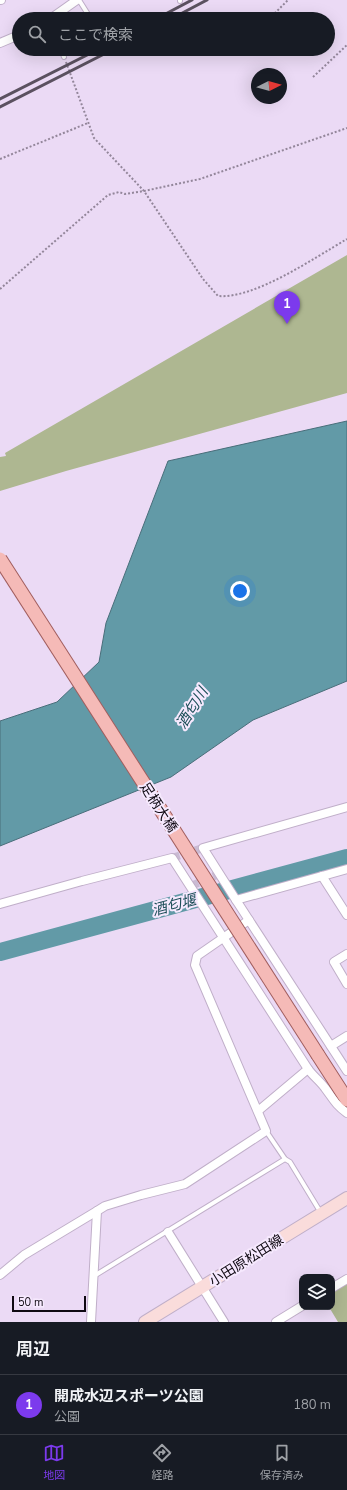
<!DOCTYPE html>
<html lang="ja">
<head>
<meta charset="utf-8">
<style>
  :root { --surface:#171b24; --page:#242831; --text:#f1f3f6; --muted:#9ea1a6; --line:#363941; --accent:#7c3aed }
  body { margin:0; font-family:"Nunito Sans","Noto Sans JP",sans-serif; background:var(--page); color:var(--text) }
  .controls { position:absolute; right:12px; bottom:12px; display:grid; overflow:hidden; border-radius:8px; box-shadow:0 4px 16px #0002 }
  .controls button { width:36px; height:36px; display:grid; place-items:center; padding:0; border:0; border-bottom:1px solid var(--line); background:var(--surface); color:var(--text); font:20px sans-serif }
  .compass { position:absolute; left:251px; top:68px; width:36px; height:36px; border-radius:50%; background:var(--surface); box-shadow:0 4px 16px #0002; rotate:84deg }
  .scale { position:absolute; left:12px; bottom:10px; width:74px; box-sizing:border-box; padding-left:4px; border:2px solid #0f0912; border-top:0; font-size:11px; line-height:14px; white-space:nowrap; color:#0f0912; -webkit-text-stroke:3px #f6e9fe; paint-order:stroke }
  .you { position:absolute; left:240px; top:591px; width:14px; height:14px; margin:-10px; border:3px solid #fff; border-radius:50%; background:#1a73e8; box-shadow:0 0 0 6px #1a73e833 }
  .badge { display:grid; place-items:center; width:26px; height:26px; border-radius:50%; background:var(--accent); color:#fff; font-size:13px; font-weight:700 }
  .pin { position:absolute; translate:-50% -33px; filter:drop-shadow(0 1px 2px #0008) }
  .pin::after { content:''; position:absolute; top:21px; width:14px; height:12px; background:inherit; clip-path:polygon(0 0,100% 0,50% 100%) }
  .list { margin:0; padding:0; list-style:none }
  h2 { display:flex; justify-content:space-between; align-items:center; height:52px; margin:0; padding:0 16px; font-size:17px }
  h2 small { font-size:13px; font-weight:400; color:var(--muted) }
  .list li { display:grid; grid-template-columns:26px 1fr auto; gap:12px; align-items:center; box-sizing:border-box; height:60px; padding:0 16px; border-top:1px solid var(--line) }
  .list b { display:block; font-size:15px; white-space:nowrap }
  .list p { margin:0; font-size:13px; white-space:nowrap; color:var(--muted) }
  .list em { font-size:13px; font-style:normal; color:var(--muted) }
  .icon { flex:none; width:22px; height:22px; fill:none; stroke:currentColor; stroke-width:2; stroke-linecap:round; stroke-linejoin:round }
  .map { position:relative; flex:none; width:347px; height:1322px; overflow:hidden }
  .search { position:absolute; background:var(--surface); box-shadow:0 4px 16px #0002; left:12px; right:12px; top:12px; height:44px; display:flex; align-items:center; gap:10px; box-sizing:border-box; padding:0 14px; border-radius:22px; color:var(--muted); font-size:15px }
  .sheet { height:112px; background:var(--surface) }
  nav { display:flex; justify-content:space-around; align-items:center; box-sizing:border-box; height:56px; border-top:1px solid var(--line); background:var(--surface); font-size:11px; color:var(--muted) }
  nav a { display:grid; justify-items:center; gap:2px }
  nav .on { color:var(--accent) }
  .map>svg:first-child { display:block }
</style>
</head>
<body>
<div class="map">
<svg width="347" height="1322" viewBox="0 0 347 1322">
  <rect width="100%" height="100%" fill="#ebdaf5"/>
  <g fill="#aeb791">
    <polygon points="347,255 347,393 66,471 0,491 0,457 6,456 5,453"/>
    <polygon points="347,1284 347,1322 338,1322 329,1307 332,1307 332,1293"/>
  </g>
  <polygon fill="#629aa7" stroke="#496e7a" points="347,421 347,681 253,720 171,777 0,846 0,721 57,702 99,662 106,623 168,461"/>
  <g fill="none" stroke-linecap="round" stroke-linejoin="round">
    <polyline stroke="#629aa7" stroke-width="18" points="0,952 347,858"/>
    <g stroke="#cabbd3" stroke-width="8" stroke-dasharray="8 4" stroke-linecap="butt">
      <polyline points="172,858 203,848"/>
      <polyline points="191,886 219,874"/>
    </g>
    <g stroke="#c0afc9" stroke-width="6">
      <g id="lane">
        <polyline points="79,0 91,19"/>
        <polyline points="180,0 180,1"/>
        <polyline points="61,49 64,57"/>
        <polyline points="266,1131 285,1159 290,1162 321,1213"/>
        <polyline points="94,1276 285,1159"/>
      </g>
    </g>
    <g stroke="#c0afc9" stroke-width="10">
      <g id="street">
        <polyline points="0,0 1,0"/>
        <polyline points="50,19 77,0"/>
        <polyline points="0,43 19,35"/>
        <polyline points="347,869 236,900 347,1071"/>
        <polyline points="322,876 347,915"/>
        <polyline points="236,900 203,848 347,807"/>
        <path d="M0,904L82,881L172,858L308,1069C313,1076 320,1081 325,1088C334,1100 335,1104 347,1113"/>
        <polyline points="347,954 334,962 347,984"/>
        <polyline points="331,1046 347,1036"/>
        <polyline points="258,1111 308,1069"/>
        <polyline points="168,1232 224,1322"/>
        <polyline points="0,1275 24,1255 97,1211"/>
        <polyline points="332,1288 347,1279"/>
        <polyline points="91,1322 97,1211 105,1206 141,1195 185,1184 266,1131 195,965 197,956 249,920"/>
        <polyline points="276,1322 302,1306"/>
      </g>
    </g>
    <g stroke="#c0afc9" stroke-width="14">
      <polyline id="secondary" points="145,1322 347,1198"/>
    </g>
    <g stroke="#a15e5e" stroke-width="15">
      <polyline id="primary" points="318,1055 347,1100"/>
    </g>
    <g stroke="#93869a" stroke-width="2" stroke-dasharray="2 2" stroke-linecap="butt">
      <polyline points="269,19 288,0"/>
      <path d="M66,62L94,138L144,191L203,279L218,296C255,299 314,258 347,239"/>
      <polyline points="313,77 347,45"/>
      <polyline points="0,159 88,123"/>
      <polyline points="0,289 108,195 119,192 125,194 144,191 200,179 347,128"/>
    </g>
    <use href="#lane" stroke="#fff" stroke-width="4"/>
    <use href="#street" stroke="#fff" stroke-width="8"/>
    <use href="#secondary" stroke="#fadcdb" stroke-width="12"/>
    <use href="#primary" stroke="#f5bab7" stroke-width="13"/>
    <g stroke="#5b5160" stroke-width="3">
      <polyline points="156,19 192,0"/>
      <polyline points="171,19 207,0"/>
      <polyline points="0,99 99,49"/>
      <polyline points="0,107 114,49"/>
    </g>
    <g stroke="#a15e5e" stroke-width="15" stroke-linecap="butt">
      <polyline id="primary-bridge" points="0,559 318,1055"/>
    </g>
    <use href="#primary-bridge" stroke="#f5bab7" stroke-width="13"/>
  </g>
  <g text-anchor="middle" stroke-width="4" stroke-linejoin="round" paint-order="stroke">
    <g font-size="14" fill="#0f0912" stroke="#f6e9fe">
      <text transform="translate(159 807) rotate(57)" y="5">足柄大橋</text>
      <text transform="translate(246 1260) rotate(-32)" y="5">小田原松田線</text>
    </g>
    <g font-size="15" font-style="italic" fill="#1c4e58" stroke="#f6e9fe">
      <text transform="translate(192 708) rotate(-58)" y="5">酒匂川</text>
      <text transform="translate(174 905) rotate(-15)" y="5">酒匂堰</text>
    </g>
  </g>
</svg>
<div class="controls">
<button><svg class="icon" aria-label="layers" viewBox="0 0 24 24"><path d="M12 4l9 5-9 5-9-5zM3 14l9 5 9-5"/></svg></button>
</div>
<svg class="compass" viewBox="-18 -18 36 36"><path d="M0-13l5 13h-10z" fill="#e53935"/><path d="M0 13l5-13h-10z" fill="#9ea1a6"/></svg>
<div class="scale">50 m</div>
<div class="you"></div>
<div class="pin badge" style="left:287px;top:324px">1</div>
<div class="search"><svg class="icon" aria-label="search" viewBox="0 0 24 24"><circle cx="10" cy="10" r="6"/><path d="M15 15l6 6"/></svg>ここで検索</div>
</div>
<section class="sheet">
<h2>周辺<small></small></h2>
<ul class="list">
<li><span class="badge">1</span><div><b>開成水辺スポーツ公園</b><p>公園</p></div><em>180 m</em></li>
</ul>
</section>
<nav>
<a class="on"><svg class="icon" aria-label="map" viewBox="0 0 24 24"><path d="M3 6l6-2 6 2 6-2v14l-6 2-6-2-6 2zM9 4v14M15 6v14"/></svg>地図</a>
<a><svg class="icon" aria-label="directions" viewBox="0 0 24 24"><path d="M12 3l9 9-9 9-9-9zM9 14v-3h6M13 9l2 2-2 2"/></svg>経路</a>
<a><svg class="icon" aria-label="saved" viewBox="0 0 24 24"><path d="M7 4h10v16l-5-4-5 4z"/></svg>保存済み</a>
</nav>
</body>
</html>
